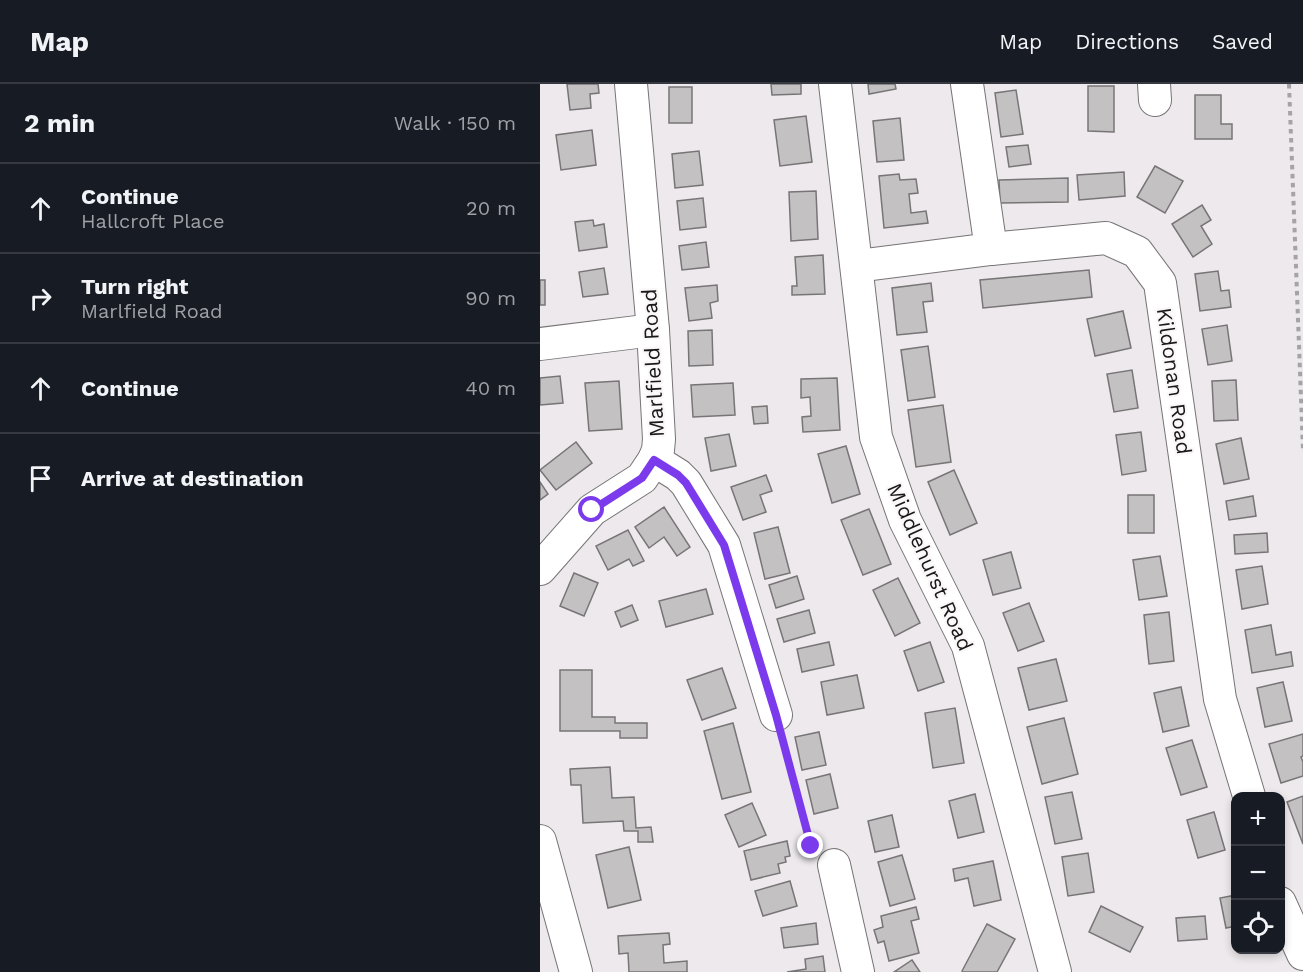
<!DOCTYPE html>
<html lang="en">
<head>
<meta charset="utf-8">
<style>
  :root { --surface:#171b24; --page:#20242c; --text:#f1f3f6; --muted:#9ea1a6; --line:#363941 }
  body { margin:0; font-family:"Work Sans",sans-serif; background:var(--page); color:var(--text) }
  .controls { position:absolute; right:18px; bottom:18px; display:grid; overflow:hidden; border-radius:12px; box-shadow:0 3px 9px #0003 }
  .controls button { width:54px; height:54px; display:grid; place-items:center; padding:0; border:0; border-bottom:2px solid var(--line); background:var(--surface); color:var(--text); font:30px sans-serif }
  .stop { position:absolute; width:18px; height:18px; margin:-14px; border:4px solid #7c3aed; border-radius:50%; background:#fff }
  .stop.end { background:#7c3aed; border-color:#fff; box-shadow:0 2px 6px #0008 }
  .list { margin:0; padding:0; list-style:none }
  h2 { display:flex; justify-content:space-between; align-items:center; height:78px; margin:0; padding:0 24px; font-size:26px }
  h2 small { font-size:20px; font-weight:400; color:var(--muted) }
  .list li { display:grid; grid-template-columns:39px 1fr auto; gap:18px; align-items:center; box-sizing:border-box; height:90px; padding:0 24px; border-top:2px solid var(--line) }
  .list b { display:block; font-size:22px; white-space:nowrap }
  .list p { margin:0; font-size:20px; white-space:nowrap; color:var(--muted) }
  .list em { font-size:20px; font-style:normal; color:var(--muted) }
  .icon { flex:none; width:33px; height:33px; fill:none; stroke:currentColor; stroke-width:2; stroke-linecap:round; stroke-linejoin:round }
  .map { position:relative; flex:none; width:763px; height:888px; overflow:hidden }
  header { display:flex; align-items:center; gap:36px; box-sizing:border-box; height:84px; padding:0 30px; background:var(--surface); border-bottom:2px solid var(--line) }
  header strong { font-size:28px }
  nav { display:flex; gap:33px; margin-inline-start:auto; font-size:21px }
  main { display:flex }
  aside { flex:1; background:var(--surface) }
  .map>svg:first-child { display:block }
</style>
</head>
<body>
<header>
<strong>Map</strong>
<nav><a>Map</a><a>Directions</a><a>Saved</a></nav>
</header>
<main>
<aside>
<h2>2 min<small>Walk · 150 m</small></h2>
<ul class="list">
<li><svg class="icon" aria-label="ahead" viewBox="0 0 24 24"><path d="M12 20V5M6 11l6-6 6 6"/></svg><div><b>Continue</b><p>Hallcroft Place</p></div><em>20 m</em></li>
<li><svg class="icon" aria-label="right" viewBox="0 0 24 24"><path d="M7 20v-9h11M14 6l5 5-5 5"/></svg><div><b>Turn right</b><p>Marlfield Road</p></div><em>90 m</em></li>
<li><svg class="icon" aria-label="ahead" viewBox="0 0 24 24"><path d="M12 20V5M6 11l6-6 6 6"/></svg><div><b>Continue</b></div><em>40 m</em></li>
<li><svg class="icon" aria-label="arrive" viewBox="0 0 24 24"><path d="M6 21V4h12l-3 4 3 4H6"/></svg><div><b>Arrive at destination</b></div></li>
</ul>
</aside>
<div class="map">
<svg width="763" height="888" viewBox="0 0 763 888">
  <rect width="100%" height="100%" fill="#ede9ec"/>
  <g fill="#c4c1c3" stroke="#787577" stroke-width="1.5">
    <polygon points="27,0 58,0 59,9 50,10 51,24 30,26"/>
    <polygon points="231,0 261,0 261,10 232,11"/>
    <polygon points="328,0 355,0 356,5 329,10"/>
    <polygon points="548,2 574,2 574,48 548,47"/>
    <rect x="129" y="3" width="23" height="36"/>
    <polygon points="476,6 483,50 461,53 455,9"/>
    <polygon points="655,11 681,11 681,40 692,40 692,55 655,55"/>
    <polygon points="266,32 272,78 240,82 234,36"/>
    <polygon points="360,34 364,76 337,78 333,37"/>
    <polygon points="52,46 56,81 21,86 16,51"/>
    <polygon points="488,61 491,80 469,83 466,63"/>
    <polygon points="159,67 163,101 135,104 132,70"/>
    <polygon points="615,82 643,97 625,129 597,113"/>
    <polygon points="584,88 585,112 539,116 537,91"/>
    <polygon points="359,90 360,96 376,95 378,109 369,110 371,129 386,127 388,139 344,144 339,92"/>
    <polygon points="528,94 528,118 460,119 459,96"/>
    <polygon points="276,107 278,155 251,157 249,108"/>
    <polygon points="163,114 166,143 140,146 137,117"/>
    <polygon points="662,121 671,136 661,142 672,160 653,173 632,140"/>
    <polygon points="53,136 54,142 64,140 67,163 39,167 35,138"/>
    <polygon points="166,158 169,183 142,186 139,162"/>
    <polygon points="283,171 285,210 252,211 252,202 257,202 255,173"/>
    <polygon points="64,184 68,210 43,213 39,188"/>
    <polygon points="549,186 552,213 443,224 440,196"/>
    <polygon points="678,187 681,207 689,206 691,223 660,227 655,190"/>
    <rect x="0" y="196" width="5" height="25"/>
    <polygon points="391,199 393,217 383,218 387,248 357,251 352,204"/>
    <polygon points="177,201 178,217 170,219 172,234 149,237 145,204"/>
    <polygon points="583,227 591,264 555,272 547,235"/>
    <polygon points="687,241 692,277 668,281 662,245"/>
    <polygon points="172,246 173,281 149,282 148,247"/>
    <polygon points="388,262 395,313 368,317 361,266"/>
    <polygon points="592,286 598,324 574,328 567,290"/>
    <polygon points="20,292 23,319 0,321 0,294"/>
    <polygon points="297,294 300,346 263,348 262,333 271,332 270,313 261,314 261,295"/>
    <polygon points="696,296 698,336 674,337 672,297"/>
    <polygon points="79,297 82,345 49,347 45,299"/>
    <polygon points="193,299 195,331 153,333 151,301"/>
    <polygon points="403,321 411,378 376,383 368,326"/>
    <polygon points="227,322 228,339 214,340 212,323"/>
    <polygon points="601,348 606,387 582,391 576,351"/>
    <polygon points="189,350 196,382 171,387 165,354"/>
    <polygon points="701,354 709,395 684,400 676,360"/>
    <polygon points="36,358 52,379 16,406 0,386"/>
    <polygon points="306,362 320,410 292,419 278,370"/>
    <polygon points="414,386 437,439 410,451 388,398"/>
    <polygon points="226,391 232,407 220,411 226,428 203,436 191,403"/>
    <polygon points="0,398 8,410 0,416"/>
    <rect x="588" y="411" width="26" height="38"/>
    <polygon points="713,412 716,432 689,436 686,417"/>
    <polygon points="124,423 150,463 137,472 124,453 109,464 95,443"/>
    <polygon points="329,425 351,480 323,491 301,436"/>
    <polygon points="238,443 250,489 225,495 214,449"/>
    <polygon points="88,446 104,477 93,482 89,475 68,486 56,462"/>
    <polygon points="727,449 728,468 695,470 694,451"/>
    <polygon points="471,468 481,504 453,511 443,476"/>
    <polygon points="620,472 627,512 599,516 593,476"/>
    <polygon points="722,482 728,520 702,525 696,486"/>
    <polygon points="34,489 58,499 44,532 20,522"/>
    <polygon points="257,492 264,515 236,524 229,501"/>
    <polygon points="358,494 380,539 355,552 333,506"/>
    <polygon points="166,505 173,530 126,543 119,517"/>
    <polygon points="489,519 504,557 478,567 463,529"/>
    <polygon points="92,521 98,536 81,543 75,528"/>
    <polygon points="269,526 275,549 244,558 237,535"/>
    <polygon points="629,528 634,577 609,580 604,531"/>
    <polygon points="731,541 736,571 751,568 753,582 712,589 705,546"/>
    <polygon points="289,558 294,581 262,588 257,565"/>
    <polygon points="390,558 404,598 378,607 364,567"/>
    <polygon points="516,575 527,617 489,626 478,584"/>
    <polygon points="182,584 196,624 162,636 147,596"/>
    <polygon points="20,586 52,586 52,633 75,633 75,639 107,639 107,654 80,654 80,647 20,647"/>
    <polygon points="317,591 324,624 287,631 281,598"/>
    <polygon points="743,598 752,637 725,643 717,604"/>
    <polygon points="641,603 649,642 623,648 614,609"/>
    <polygon points="415,624 424,679 393,684 385,629"/>
    <polygon points="524,634 538,690 502,700 487,643"/>
    <polygon points="193,639 211,708 182,715 164,647"/>
    <polygon points="279,648 286,681 262,686 255,653"/>
    <polygon points="763,650 763,672 761,673 763,678 763,692 741,699 729,660"/>
    <polygon points="652,656 667,703 641,711 626,664"/>
    <polygon points="70,683 72,714 94,713 96,744 111,743 113,758 98,758 98,747 84,747 83,737 43,739 41,701 31,701 30,685"/>
    <polygon points="290,690 298,724 274,730 266,696"/>
    <polygon points="532,708 542,755 515,760 505,713"/>
    <polygon points="435,710 444,748 418,754 409,717"/>
    <polygon points="763,712 763,760 747,718"/>
    <polygon points="212,719 226,751 199,763 185,731"/>
    <polygon points="674,728 685,766 658,774 647,736"/>
    <polygon points="352,731 359,763 335,768 328,737"/>
    <polygon points="247,757 250,772 245,773 246,778 238,780 240,789 211,796 204,767"/>
    <polygon points="89,763 101,816 68,824 56,771"/>
    <polygon points="548,769 554,808 528,812 522,773"/>
    <polygon points="362,771 375,815 350,822 338,778"/>
    <polygon points="453,777 461,816 434,822 428,794 415,797 413,785"/>
    <polygon points="250,797 257,822 223,832 215,807"/>
    <polygon points="696,811 696,842 686,844 680,814"/>
    <polygon points="561,822 603,843 590,868 549,848"/>
    <polygon points="376,823 379,835 371,837 379,869 349,877 344,857 338,859 334,846 343,843 341,832"/>
    <polygon points="665,832 667,855 638,857 636,834"/>
    <polygon points="276,839 278,860 244,864 241,844"/>
    <polygon points="447,840 475,855 457,888 423,888 422,887"/>
    <polygon points="129,849 130,860 123,861 124,879 147,877 147,888 89,888 88,869 79,870 78,852"/>
    <polygon points="283,872 285,888 247,888 266,885 265,875"/>
    <polygon points="372,876 380,888 354,888"/>
  </g>
  <g fill="none" stroke-linecap="round" stroke-linejoin="round">
    <g stroke="#777476" stroke-width="34">
      <g id="minor">
        <polyline points="91,0 113,246 119,355 118,366 114,376 138,391 146,399 184,461 236,631"/>
        <polyline points="295,0 336,353 365,436 428,562 515,888"/>
        <polyline points="427,0 451,165"/>
        <polyline points="614,0 615,16"/>
        <polyline points="317,182 451,165 566,154 597,168 620,199 680,615 709,712"/>
        <polyline points="0,260 113,246"/>
        <polyline points="0,485 52,426 102,394 114,376"/>
        <polyline points="0,757 36,888"/>
        <polyline points="294,781 318,888"/>
        <polyline points="740,819 763,870"/>
      </g>
    </g>
    <g stroke="#a6a3a5" stroke-width="4" stroke-dasharray="4.5 4.5" stroke-linecap="butt">
      <polyline points="749,0 763,366"/>
      <polyline points="242,655 271,762 276,765"/>
    </g>
    <use href="#minor" stroke="#fff" stroke-width="32"/>
  </g>
  <g fill="none" stroke-linecap="round" stroke-linejoin="round">
    <polyline stroke="#7c3aed" stroke-width="8" points="52,426 102,394 114,376 138,391 146,399 184,461 236,631 271,762"/>
  </g>
  <g text-anchor="middle" stroke-width="4.5" stroke-linejoin="round" paint-order="stroke">
    <g font-size="21" fill="#191818" stroke="#faf7f9">
      <text transform="translate(113 279) rotate(-93)" y="7">Marlfield Road</text>
      <text transform="translate(634 297) rotate(82)" y="7">Kildonan Road</text>
      <text transform="translate(390 483) rotate(66)" y="7">Middlehurst Road</text>
    </g>
  </g>
</svg>
<div class="controls">
<button>+</button>
<button>−</button>
<button><svg class="icon" aria-label="locate" viewBox="0 0 24 24"><circle cx="12" cy="12" r="6"/><path d="M12 2v4M12 18v4M2 12h4M18 12h4"/></svg></button>
</div>
<div class="stop" style="left:52px;top:426px"></div>
<div class="stop end" style="left:271px;top:762px"></div>
</div>
</main>
</body>
</html>
